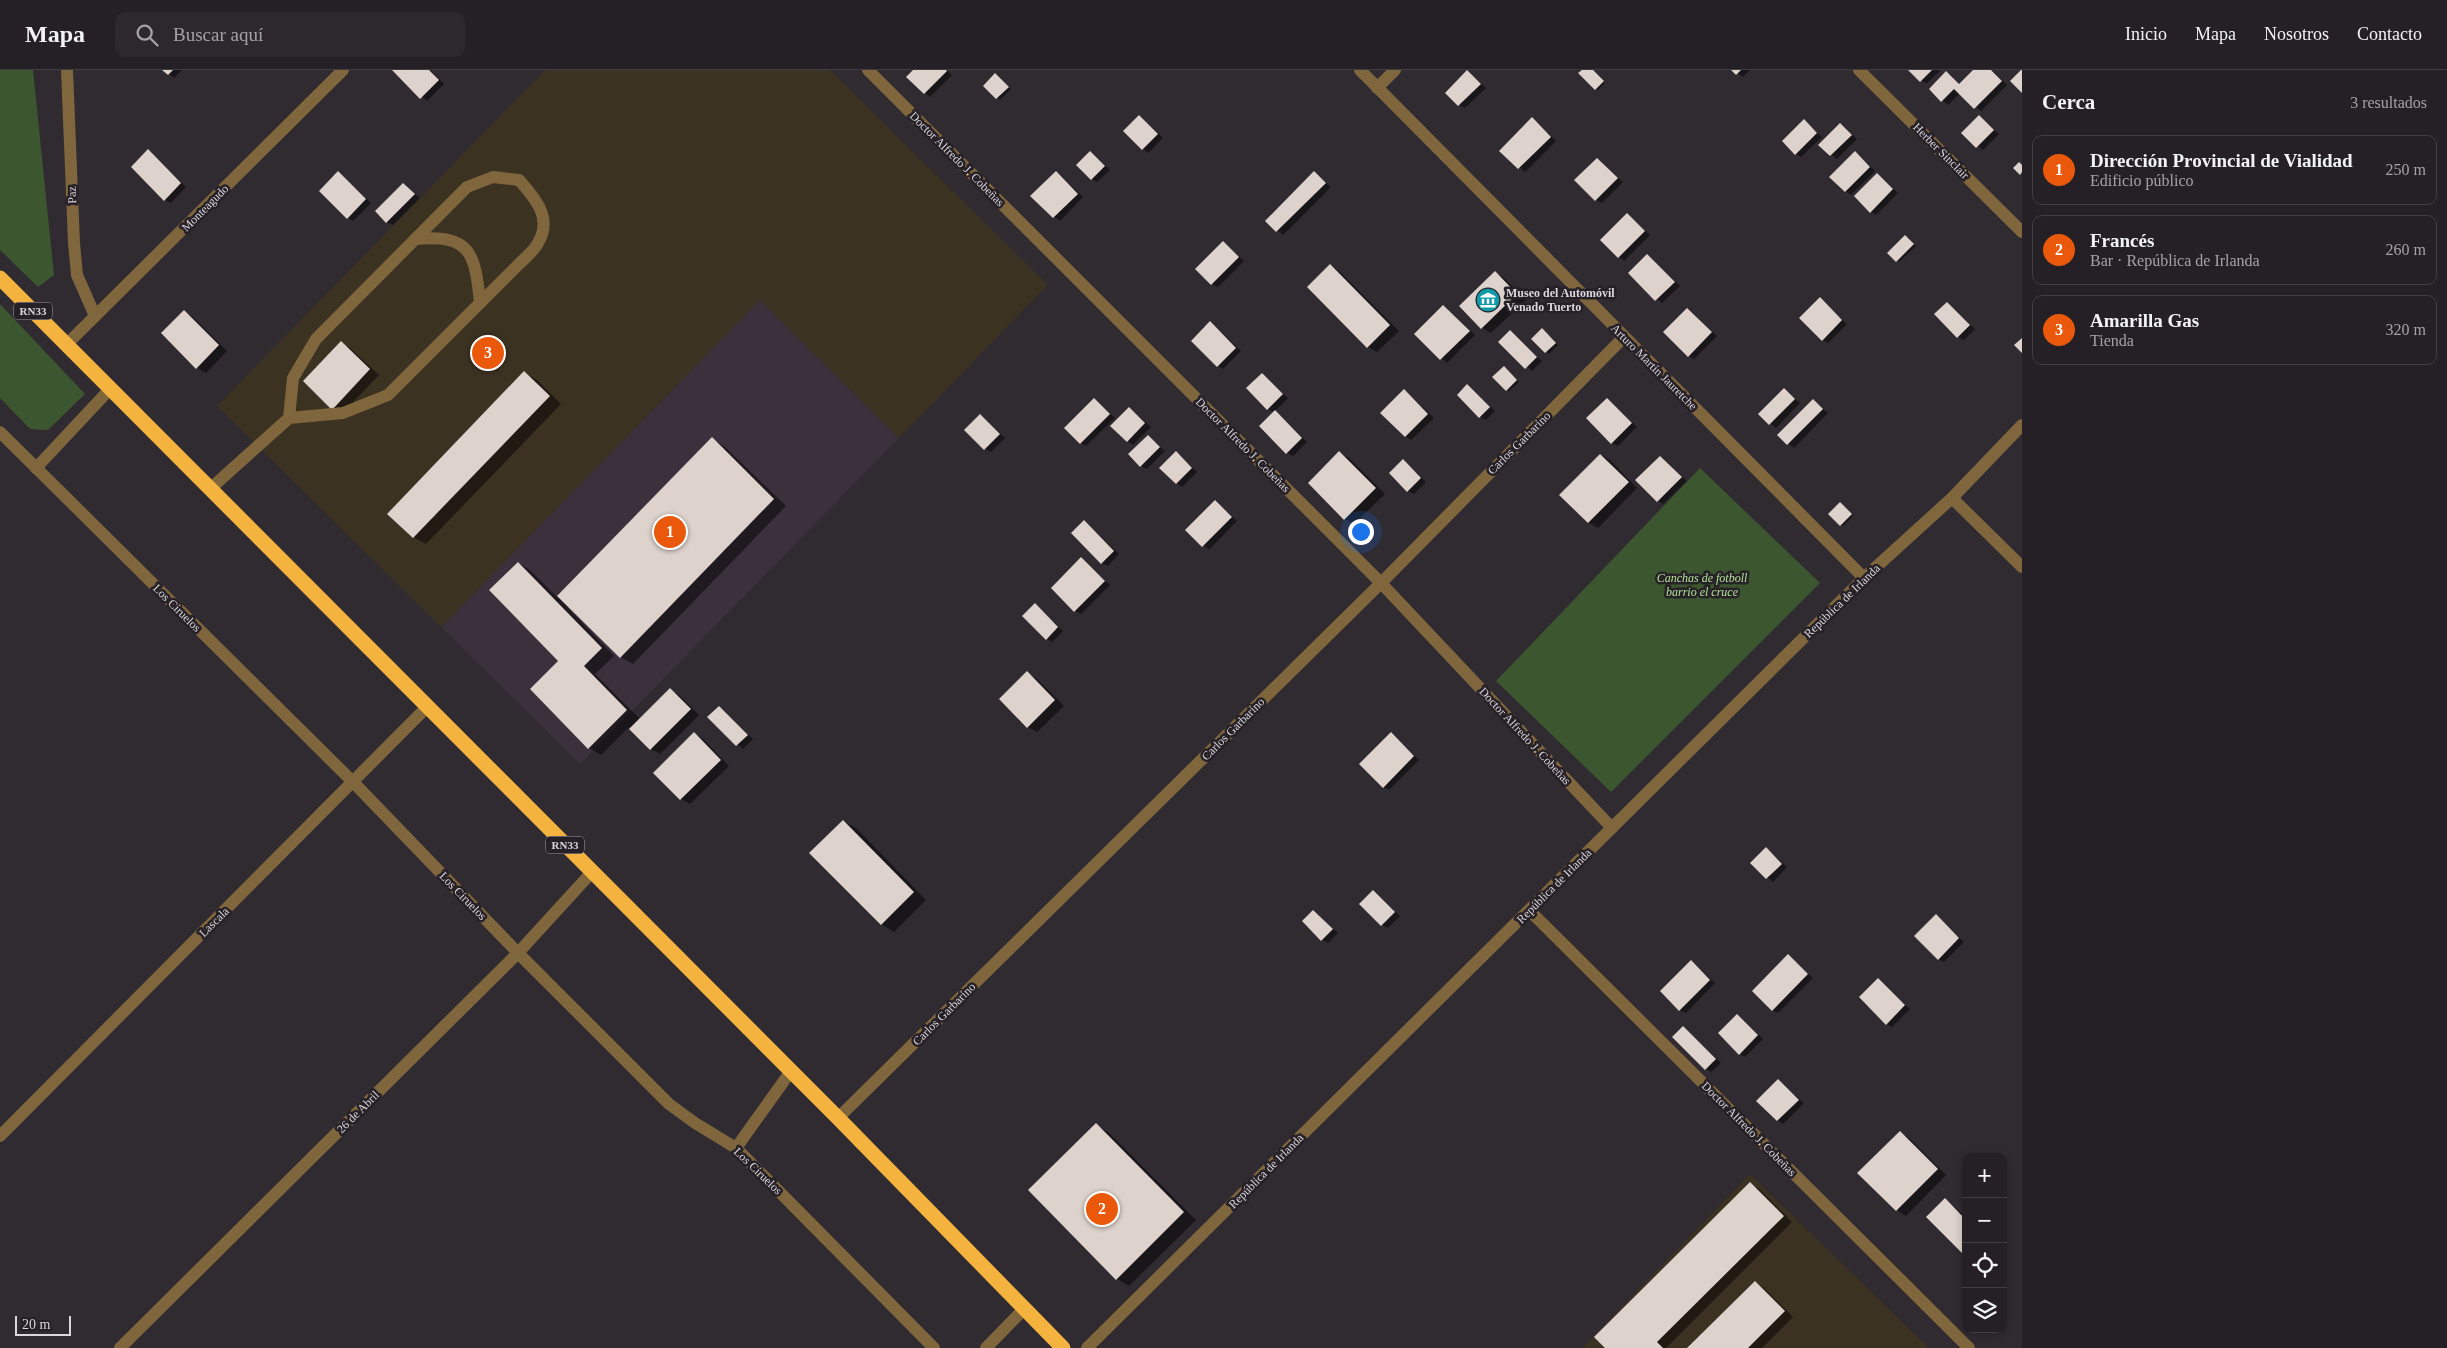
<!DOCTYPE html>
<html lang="es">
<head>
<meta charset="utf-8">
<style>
  :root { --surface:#242025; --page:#2c282d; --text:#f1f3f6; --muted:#a3a3a7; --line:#413e42; --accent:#ea580c }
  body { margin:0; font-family:Georgia,serif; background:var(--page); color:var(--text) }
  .controls { position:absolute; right:15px; bottom:15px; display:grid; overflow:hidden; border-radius:10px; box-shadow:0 2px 8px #0003 }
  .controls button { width:45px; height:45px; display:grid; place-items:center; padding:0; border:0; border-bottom:1px solid var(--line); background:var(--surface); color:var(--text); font:25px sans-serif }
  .scale { position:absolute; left:15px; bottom:12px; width:56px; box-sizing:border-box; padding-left:5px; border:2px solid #dbd7dc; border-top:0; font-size:14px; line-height:18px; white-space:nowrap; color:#dbd7dc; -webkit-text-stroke:4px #262027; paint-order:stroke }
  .you { position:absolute; left:1360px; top:461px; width:18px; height:18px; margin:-12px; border:4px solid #fff; border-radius:50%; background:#1a73e8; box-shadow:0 0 0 8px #1a73e833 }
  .badge { display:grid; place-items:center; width:32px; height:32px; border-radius:50%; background:var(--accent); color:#fff; font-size:16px; font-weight:700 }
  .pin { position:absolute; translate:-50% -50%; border:2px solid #fff; box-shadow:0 1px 5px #0006 }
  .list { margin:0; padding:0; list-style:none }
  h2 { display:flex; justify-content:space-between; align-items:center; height:65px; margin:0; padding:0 20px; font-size:21px }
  h2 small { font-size:16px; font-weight:400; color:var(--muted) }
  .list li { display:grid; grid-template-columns:32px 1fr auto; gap:15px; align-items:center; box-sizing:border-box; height:70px; margin:0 10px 10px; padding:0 10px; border:1px solid var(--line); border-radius:10px }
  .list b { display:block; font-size:19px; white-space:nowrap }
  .list p { margin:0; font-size:16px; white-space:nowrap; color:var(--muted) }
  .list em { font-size:16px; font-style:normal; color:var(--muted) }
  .icon { flex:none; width:28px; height:28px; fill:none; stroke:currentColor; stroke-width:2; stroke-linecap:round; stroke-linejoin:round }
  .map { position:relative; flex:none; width:2022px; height:1278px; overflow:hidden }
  header { display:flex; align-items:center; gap:30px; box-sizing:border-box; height:70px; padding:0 25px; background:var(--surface); border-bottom:1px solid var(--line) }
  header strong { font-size:24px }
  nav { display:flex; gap:28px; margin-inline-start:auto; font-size:18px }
  .search { width:350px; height:45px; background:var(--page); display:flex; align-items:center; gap:12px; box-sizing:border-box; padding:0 18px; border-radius:10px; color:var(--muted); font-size:19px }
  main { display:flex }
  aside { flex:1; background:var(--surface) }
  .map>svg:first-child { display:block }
</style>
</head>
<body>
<header>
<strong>Mapa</strong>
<div class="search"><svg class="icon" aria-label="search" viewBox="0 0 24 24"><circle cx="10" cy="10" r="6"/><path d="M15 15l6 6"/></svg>Buscar aquí</div>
<nav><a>Inicio</a><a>Mapa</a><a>Nosotros</a><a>Contacto</a></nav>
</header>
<main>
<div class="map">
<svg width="2022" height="1278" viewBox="0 0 2022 1278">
  <rect width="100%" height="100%" fill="#302a31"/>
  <polygon fill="#3b313d" points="760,230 899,368 580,694 441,557"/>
  <g fill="#3c3222">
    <polygon points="545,0 830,0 1048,215 899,368 760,230 441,557 217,336"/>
    <polygon points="1750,1104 1929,1278 1582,1278"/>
  </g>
  <g fill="#3c562f">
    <polygon points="0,0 33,0 54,205 38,217 0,180"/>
    <polygon points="0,234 85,324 48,360 30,359 0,328"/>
    <polygon points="1700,398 1820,513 1611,722 1496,611"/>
  </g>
  <g fill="#0007">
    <polygon points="164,0 182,0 174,8"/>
    <polygon points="394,0 430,0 444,14 427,31"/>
    <polygon points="915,0 947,0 952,5 930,27 925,23"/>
    <polygon points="1583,0 1592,0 1605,13 1598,20 1595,19"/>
    <polygon points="1733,0 1750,0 1743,7"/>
    <polygon points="1910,0 1941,0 1926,14"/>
    <polygon points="1975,0 1992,0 2007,15 1981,41 1960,23 1948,35 1930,19 1946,3 1960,15"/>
    <polygon points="1468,2 1486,18 1465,38 1459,35"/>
    <polygon points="998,6 1011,19 1000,30 985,16"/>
    <polygon points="1140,46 1163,68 1148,83 1143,79"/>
    <polygon points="1979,47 1999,64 1983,80 1963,63"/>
    <polygon points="1532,49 1556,71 1525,102 1501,81"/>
    <polygon points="1804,51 1822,67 1801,87 1796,84"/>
    <polygon points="1840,54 1857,69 1837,89 1820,75"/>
    <polygon points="148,81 186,117 171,133 165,130"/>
    <polygon points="1090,82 1110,100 1097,112 1092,109"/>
    <polygon points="1855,83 1875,101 1851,125 1845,121"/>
    <polygon points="1597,89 1623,112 1602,133 1596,130"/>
    <polygon points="1056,102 1083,127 1060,151 1054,147"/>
    <polygon points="339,103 371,133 353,151 348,148"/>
    <polygon points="1315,103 1331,117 1283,165 1267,151"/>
    <polygon points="1878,105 1898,123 1876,145 1871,142"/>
    <polygon points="403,115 420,128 393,155 387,152"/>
    <polygon points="1627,144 1650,165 1624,191 1601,170"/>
    <polygon points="1908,168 1916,176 1899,192 1889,183"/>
    <polygon points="1224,173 1244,191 1218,217 1212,214"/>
    <polygon points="1648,186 1680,216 1662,233 1630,203"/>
    <polygon points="1330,195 1339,201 1399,261 1377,282 1368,277"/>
    <polygon points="1495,203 1504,208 1526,230 1491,263 1482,258 1461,236"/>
    <polygon points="1820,229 1847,254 1828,273 1822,270"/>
    <polygon points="1947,233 1975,259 1964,270 1958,267"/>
    <polygon points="1444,236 1475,265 1447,293 1416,264"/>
    <polygon points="1688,239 1717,266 1694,289 1688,286"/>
    <polygon points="184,241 193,247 227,281 206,303 197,298"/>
    <polygon points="1211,253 1241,281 1223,299 1218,296"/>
    <polygon points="1544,261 1558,275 1549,284 1533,269"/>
    <polygon points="1510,262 1542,291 1532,301 1500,272"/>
    <polygon points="341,273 350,278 379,305 342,344 333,339"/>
    <polygon points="1506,299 1519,312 1509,321 1507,320"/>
    <polygon points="524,302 537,310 561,334 426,474 413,467"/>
    <polygon points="1262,305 1288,328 1275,341 1307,372 1293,386 1287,383 1275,343 1268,339"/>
    <polygon points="1468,316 1495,341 1486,350 1480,347"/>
    <polygon points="1404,320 1434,348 1411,370 1405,366"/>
    <polygon points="1784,320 1800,333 1776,358 1760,344"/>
    <polygon points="1607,329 1637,357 1618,376 1612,373"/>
    <polygon points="1094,330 1115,348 1086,376 1080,373"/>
    <polygon points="1813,331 1828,343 1794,378 1779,365"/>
    <polygon points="1129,338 1151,357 1133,375 1127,371"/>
    <polygon points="981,345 1005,368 991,382 985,379"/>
    <polygon points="1148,366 1165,381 1147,399 1141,396"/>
    <polygon points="712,369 724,376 786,436 633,594 620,587 568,536 567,537 614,586 595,604 640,649 670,620 679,625 699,645 660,684 651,679 629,657 601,685 589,678 560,591 519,493 531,501 557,527"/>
    <polygon points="1176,383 1197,402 1182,417 1176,413"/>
    <polygon points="1340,383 1349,388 1385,424 1354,454 1345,449"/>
    <polygon points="1601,385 1610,390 1637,418 1598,458 1588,452"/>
    <polygon points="1660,387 1687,411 1663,434 1658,431"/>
    <polygon points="1403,391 1426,412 1414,424 1408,421"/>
    <polygon points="1216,432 1237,451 1209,480 1187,460"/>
    <polygon points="1842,435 1853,446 1843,456 1841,455"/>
    <polygon points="1084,451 1119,484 1108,496 1102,493"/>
    <polygon points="1082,489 1110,515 1081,544 1075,541"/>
    <polygon points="1035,535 1063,561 1052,572 1047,569"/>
    <polygon points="1027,603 1036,608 1064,636 1037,662 1028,657 1000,629"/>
    <polygon points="719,637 753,669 743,679 709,647"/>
    <polygon points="694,664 703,669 729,696 690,734 681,729 655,703"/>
    <polygon points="1391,664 1419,690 1389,720 1383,717"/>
    <polygon points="843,751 856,758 926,830 894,862 881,854"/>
    <polygon points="1766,779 1787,797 1773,812 1752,793"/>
    <polygon points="1373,822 1400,846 1388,858 1382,855"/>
    <polygon points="1313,841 1338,863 1328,873 1322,870"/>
    <polygon points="1936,846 1964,872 1944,892 1938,889"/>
    <polygon points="1788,886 1813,908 1778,943 1772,940"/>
    <polygon points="1691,892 1715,913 1686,943 1680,940"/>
    <polygon points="1878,910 1910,939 1892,957 1886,954"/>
    <polygon points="1738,945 1763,969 1745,987 1739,984"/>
    <polygon points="1683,957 1721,993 1711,1002 1706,999"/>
    <polygon points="1778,1011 1804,1033 1783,1054 1777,1050"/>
    <polygon points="1096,1055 1108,1062 1196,1150 1129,1216 1117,1209"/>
    <polygon points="1900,1062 1909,1068 1946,1105 1906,1146 1897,1140 1859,1103"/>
    <polygon points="1750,1114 1759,1119 1792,1152 1666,1278 1607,1278 1596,1267"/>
    <polygon points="1945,1130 1966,1147 1966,1185"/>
    <polygon points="1755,1212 1764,1218 1793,1247 1762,1278 1689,1278"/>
  </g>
  <g fill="#ddd2cc">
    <polygon points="162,0 173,0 168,5"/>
    <polygon points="392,0 429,0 439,10 420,29"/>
    <polygon points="913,0 946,0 947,1 924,24 906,7"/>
    <polygon points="1467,0 1481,14 1458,36 1445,23"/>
    <polygon points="1582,0 1593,0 1604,11 1595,20 1578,3"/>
    <polygon points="1731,0 1741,0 1736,5"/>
    <polygon points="1908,0 1932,0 1920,12"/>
    <polygon points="1973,0 1991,0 2002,11 1974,39 1954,19 1941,32 1929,19 1946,1 1959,14"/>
    <polygon points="2021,0 2022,0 2022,23 2010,11"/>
    <polygon points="995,3 1009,17 996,29 983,16"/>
    <polygon points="1139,45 1158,64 1142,80 1123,61"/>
    <polygon points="1979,45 1994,60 1976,78 1961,63"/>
    <polygon points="1532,47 1551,67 1518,99 1499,81"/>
    <polygon points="1804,49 1817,63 1795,85 1782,71"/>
    <polygon points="1840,53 1852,65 1830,86 1818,75"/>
    <polygon points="148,79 181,113 164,131 131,97"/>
    <polygon points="1090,81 1105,96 1091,110 1076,95"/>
    <polygon points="1855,81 1870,97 1845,122 1829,107"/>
    <polygon points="1597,88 1618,108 1595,131 1574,110"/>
    <polygon points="2019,92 2022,95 2022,102 2020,105 2013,98"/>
    <polygon points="338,101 366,129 347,149 319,121"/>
    <polygon points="1056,101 1078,124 1053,148 1030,126"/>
    <polygon points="1314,101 1326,113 1276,162 1265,151"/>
    <polygon points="1877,103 1893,119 1870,143 1854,126"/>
    <polygon points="403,113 415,124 386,153 375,141"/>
    <polygon points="1627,143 1645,161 1618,188 1600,170"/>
    <polygon points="1905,165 1914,174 1896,192 1887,183"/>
    <polygon points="1223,171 1239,187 1211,215 1195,199"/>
    <polygon points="1647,184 1675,212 1655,231 1628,203"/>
    <polygon points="1330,194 1390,255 1367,278 1307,217"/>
    <polygon points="1495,201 1517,224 1481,259 1459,236"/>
    <polygon points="1820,227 1842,250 1822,271 1799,248"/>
    <polygon points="1947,232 1970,255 1957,268 1934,244"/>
    <polygon points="1443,235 1470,261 1440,290 1414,264"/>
    <polygon points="1687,238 1712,262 1688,287 1663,262"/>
    <polygon points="184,240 219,275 196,299 161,263"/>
    <polygon points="1210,251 1236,278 1217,297 1191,271"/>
    <polygon points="1542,258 1556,273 1545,283 1531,269"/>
    <polygon points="1510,260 1537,287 1525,299 1498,272"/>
    <polygon points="2022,268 2022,283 2014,275"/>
    <polygon points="341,271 370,299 332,340 303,311"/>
    <polygon points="1504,296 1517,310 1506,321 1492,307"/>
    <polygon points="524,301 550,326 413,468 387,444"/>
    <polygon points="1262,303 1283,324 1267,340 1246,318"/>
    <polygon points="1467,314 1490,337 1479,348 1457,325"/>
    <polygon points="1784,318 1795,329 1769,355 1758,344"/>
    <polygon points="1404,319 1428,344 1405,367 1380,343"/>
    <polygon points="1094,328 1110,344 1080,374 1064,358"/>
    <polygon points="1607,328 1632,353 1611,374 1586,348"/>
    <polygon points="1813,329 1823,339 1787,375 1777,365"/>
    <polygon points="1129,337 1145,353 1127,372 1110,356"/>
    <polygon points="1275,340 1302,368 1286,384 1259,356"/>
    <polygon points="980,344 1000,364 984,380 964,360"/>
    <polygon points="1148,365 1160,377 1140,397 1128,384"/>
    <polygon points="712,367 774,429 620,588 557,526"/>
    <polygon points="1176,381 1192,398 1176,414 1159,398"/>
    <polygon points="1339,381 1376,418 1344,450 1308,413"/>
    <polygon points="1600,384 1629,412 1588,453 1559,425"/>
    <polygon points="1660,386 1682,407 1657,432 1635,410"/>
    <polygon points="1403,389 1421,408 1407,422 1389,403"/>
    <polygon points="1215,430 1232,447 1202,477 1185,460"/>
    <polygon points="1840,432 1852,444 1840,456 1828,444"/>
    <polygon points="1084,450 1114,481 1101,494 1071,463"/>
    <polygon points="1081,487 1105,511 1074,542 1051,518"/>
    <polygon points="518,492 602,578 584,596 627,640 588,679 530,619 558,591 489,520"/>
    <polygon points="1035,533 1058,557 1046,570 1022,546"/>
    <polygon points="1027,601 1055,630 1027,658 999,629"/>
    <polygon points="670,618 691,639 650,680 629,659"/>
    <polygon points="719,636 748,665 736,676 707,647"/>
    <polygon points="694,662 721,690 680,730 653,703"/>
    <polygon points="1391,662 1414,686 1383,718 1359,694"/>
    <polygon points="843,750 914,822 881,855 809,783"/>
    <polygon points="1766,777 1782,794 1766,809 1750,793"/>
    <polygon points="1373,820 1395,842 1381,856 1359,834"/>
    <polygon points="1313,840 1333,859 1321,871 1302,851"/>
    <polygon points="1936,844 1959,868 1938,890 1914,866"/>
    <polygon points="1788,884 1808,904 1772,941 1752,921"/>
    <polygon points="1691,890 1710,910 1679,941 1660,921"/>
    <polygon points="1878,908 1905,935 1886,955 1859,927"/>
    <polygon points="1737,944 1758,965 1739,985 1718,963"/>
    <polygon points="1683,956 1716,989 1705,1000 1672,967"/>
    <polygon points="1778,1009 1799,1030 1777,1051 1756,1031"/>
    <polygon points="1096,1053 1184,1142 1116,1210 1028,1120"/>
    <polygon points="1900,1061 1938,1099 1896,1141 1857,1103"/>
    <polygon points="1750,1112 1784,1146 1657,1272 1663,1278 1605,1278 1594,1267"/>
    <polygon points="1945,1128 1966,1150 1966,1187 1926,1147"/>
    <polygon points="1755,1211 1785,1241 1748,1278 1687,1278"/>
  </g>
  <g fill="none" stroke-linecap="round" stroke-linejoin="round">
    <g stroke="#7f663d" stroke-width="12">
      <polyline points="67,0 74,173 77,205 95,246"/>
      <polyline points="868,0 1381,513 1612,758"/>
      <polyline points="1360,0 1864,508"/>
      <polyline points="1859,0 2022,162"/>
      <polyline points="1377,18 1395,0"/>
      <path d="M415,169C471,164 475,183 480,233"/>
      <polyline points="66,275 343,0"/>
      <polyline points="0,362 354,713 518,883 669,1034 695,1053 736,1078 934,1278"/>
      <polyline points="36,398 110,319"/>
      <path d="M210,419L289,348L343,343L388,325L519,194C525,188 534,181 538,173C553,148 535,128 519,110L493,107L467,117L316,269L293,308L289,348"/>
      <polyline points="1952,428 2022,497"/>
      <polyline points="1530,841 1969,1278"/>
      <polyline points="838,1048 1381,513 1624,267"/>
      <polyline points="0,1066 427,637"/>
      <polyline points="736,1078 791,1001"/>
      <polyline points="120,1278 518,883 592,802"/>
      <polyline points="986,1278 1023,1240"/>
      <polyline points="1087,1278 1864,508 1952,428 2022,355"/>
    </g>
    <polyline stroke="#f3b33e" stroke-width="15" points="0,208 838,1048 1063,1278"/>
  </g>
  <defs>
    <g id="museum-disc" transform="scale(1.25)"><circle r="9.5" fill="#0f9aa8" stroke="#262027"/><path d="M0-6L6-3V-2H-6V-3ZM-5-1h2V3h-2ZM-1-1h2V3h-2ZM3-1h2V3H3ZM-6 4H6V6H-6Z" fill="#fff"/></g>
  </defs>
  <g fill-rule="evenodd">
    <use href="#museum-disc" x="1488" y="230"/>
  </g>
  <g text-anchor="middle" stroke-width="5" stroke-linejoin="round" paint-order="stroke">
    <g fill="#262027" stroke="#a5a0a6" stroke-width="1">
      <rect x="14" y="232.5" width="38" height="17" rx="4"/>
      <rect x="546" y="766.5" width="38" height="17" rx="4"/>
    </g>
    <g font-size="11" font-weight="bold" fill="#dbd7dc">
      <text x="33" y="245">RN33</text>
      <text x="565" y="779">RN33</text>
    </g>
    <g font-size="12" fill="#dbd7dc" stroke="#262027">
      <text transform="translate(1941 81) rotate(45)" y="4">Herber Sinclair</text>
      <text transform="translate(957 89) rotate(45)" y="4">Doctor Alfredo J. Cobeñas</text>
      <text transform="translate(72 125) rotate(-92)" y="4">Paz</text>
      <text transform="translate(205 138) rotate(-45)" y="4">Monteagudo</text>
      <text transform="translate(1654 297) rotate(45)" y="4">Arturo Martín Jauretche</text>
      <text transform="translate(1519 373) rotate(-45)" y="4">Carlos Garbarino</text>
      <text transform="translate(1243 375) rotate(45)" y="4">Doctor Alfredo J. Cobeñas</text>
      <text transform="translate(1842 531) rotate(-44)" y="4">República de Irlanda</text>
      <text transform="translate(177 538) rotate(45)" y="4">Los Ciruelos</text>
      <text transform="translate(1233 659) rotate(-45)" y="4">Carlos Garbarino</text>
      <text transform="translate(1525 666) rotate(47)" y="4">Doctor Alfredo J. Cobeñas</text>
      <text transform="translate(1554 816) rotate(-45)" y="4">República de Irlanda</text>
      <text transform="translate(463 826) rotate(46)" y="4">Los Ciruelos</text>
      <text transform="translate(214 852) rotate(-45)" y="4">Lascala</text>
      <text transform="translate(944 944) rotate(-45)" y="4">Carlos Garbarino</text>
      <text transform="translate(358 1042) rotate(-45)" y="4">26 de Abril</text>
      <text transform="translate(1749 1059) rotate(45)" y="4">Doctor Alfredo J. Cobeñas</text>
      <text transform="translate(758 1101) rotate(44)" y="4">Los Ciruelos</text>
      <text transform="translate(1266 1101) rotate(-45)" y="4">República de Irlanda</text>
    </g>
    <g font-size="12" font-weight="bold" fill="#dbd7dc" stroke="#262027" text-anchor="start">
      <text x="1506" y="227">Museo del Automóvil<tspan x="1506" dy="14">Venado Tuerto</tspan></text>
    </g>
    <g font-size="12" font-style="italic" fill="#b0e495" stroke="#262027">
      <text x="1702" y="512">Canchas de fotboll<tspan x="1702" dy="14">barrio el cruce</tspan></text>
    </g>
  </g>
</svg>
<div class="controls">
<button>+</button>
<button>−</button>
<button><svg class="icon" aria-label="locate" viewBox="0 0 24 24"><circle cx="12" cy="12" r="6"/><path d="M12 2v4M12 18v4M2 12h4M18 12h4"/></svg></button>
<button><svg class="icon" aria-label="layers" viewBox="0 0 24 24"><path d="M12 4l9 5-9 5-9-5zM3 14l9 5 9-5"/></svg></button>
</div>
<div class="scale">20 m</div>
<div class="you"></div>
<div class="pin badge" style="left:670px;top:462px">1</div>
<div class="pin badge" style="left:1102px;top:1139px">2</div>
<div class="pin badge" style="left:488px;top:283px">3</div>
</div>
<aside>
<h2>Cerca<small>3 resultados</small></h2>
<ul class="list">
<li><span class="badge">1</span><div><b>Dirección Provincial de Vialidad</b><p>Edificio público</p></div><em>250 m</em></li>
<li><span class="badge">2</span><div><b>Francés</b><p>Bar · República de Irlanda</p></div><em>260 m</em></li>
<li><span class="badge">3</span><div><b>Amarilla Gas</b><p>Tienda</p></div><em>320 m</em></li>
</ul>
</aside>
</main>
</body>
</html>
